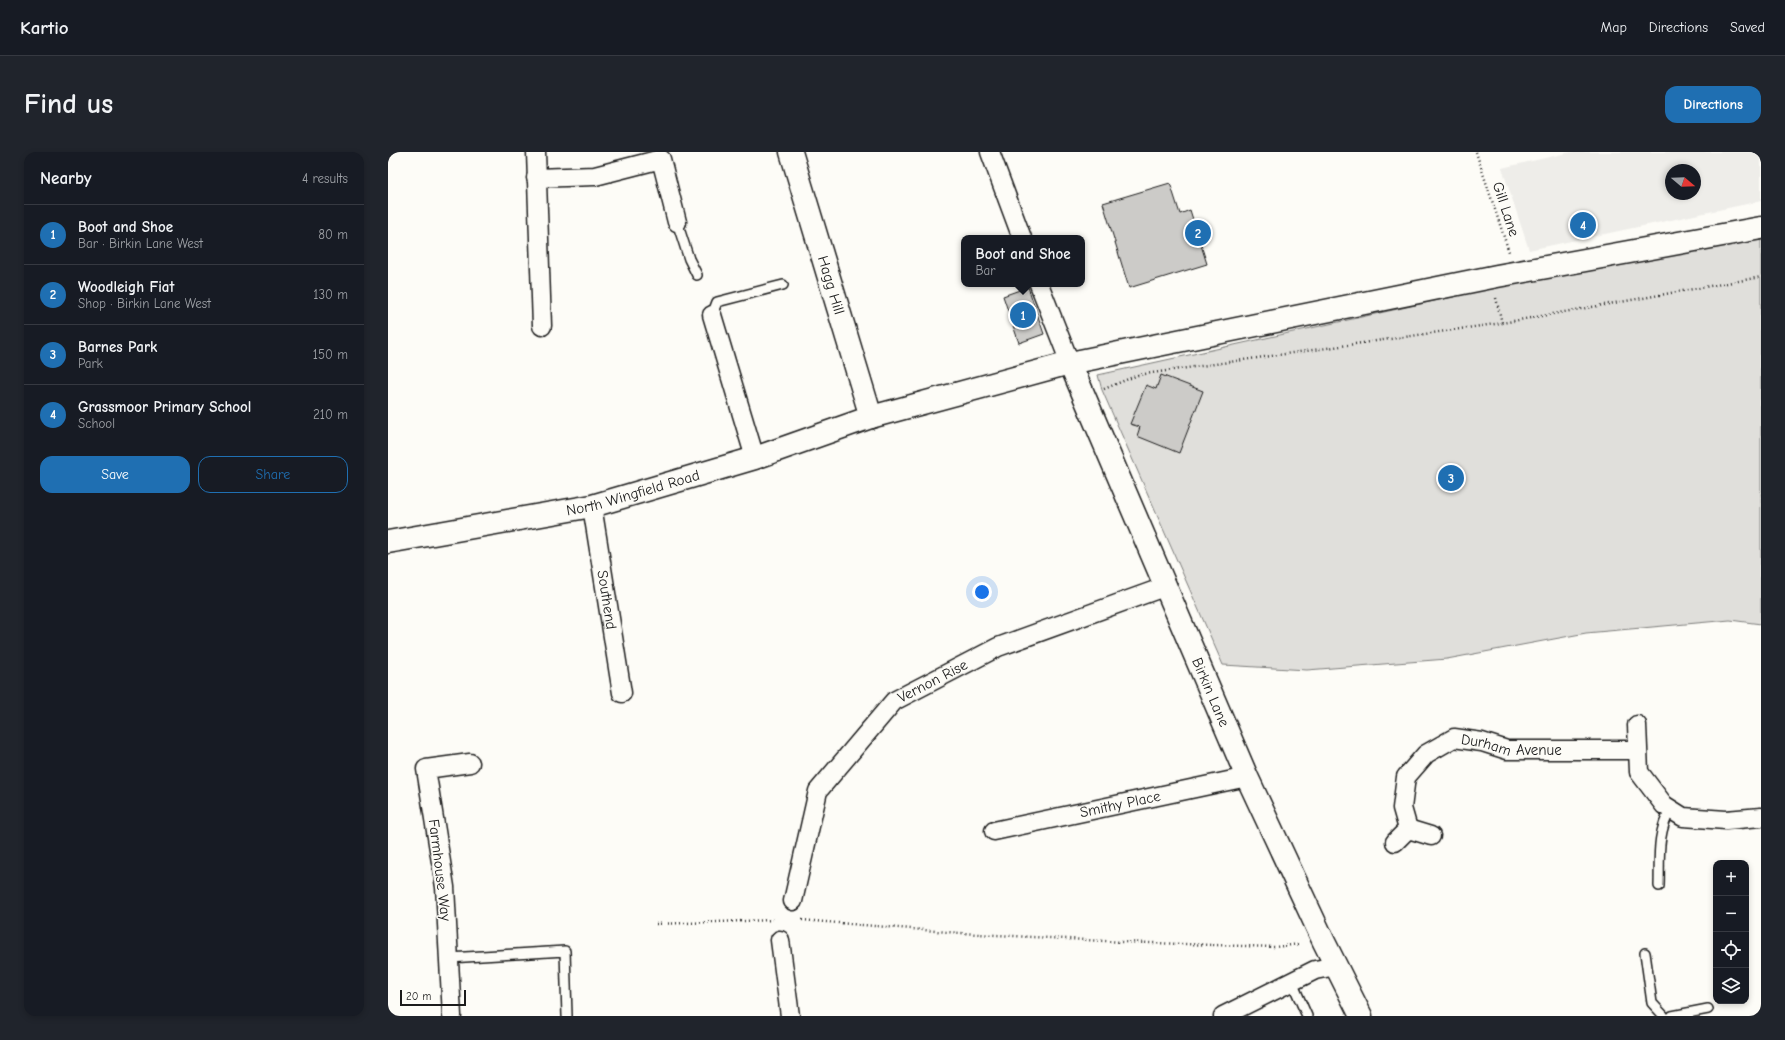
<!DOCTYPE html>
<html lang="en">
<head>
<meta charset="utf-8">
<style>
  :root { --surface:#171b24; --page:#20242c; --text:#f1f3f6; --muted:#9ea1a6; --line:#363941; --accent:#1f6fb2 }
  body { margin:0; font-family:"Comic Neue",sans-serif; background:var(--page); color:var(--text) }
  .controls { position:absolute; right:12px; bottom:12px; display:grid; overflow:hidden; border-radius:8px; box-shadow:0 2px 6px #0003 }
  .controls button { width:36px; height:36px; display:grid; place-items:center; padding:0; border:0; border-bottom:1px solid var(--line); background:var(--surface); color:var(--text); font:20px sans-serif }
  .compass { position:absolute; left:1277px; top:12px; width:36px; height:36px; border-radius:50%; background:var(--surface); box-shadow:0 2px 6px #0003; rotate:109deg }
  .scale { position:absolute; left:12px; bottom:10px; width:66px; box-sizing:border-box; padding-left:4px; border:2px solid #1c1c1c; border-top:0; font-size:11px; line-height:14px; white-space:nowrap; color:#1c1c1c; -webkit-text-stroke:3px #fdfcf7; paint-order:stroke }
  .you { position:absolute; left:594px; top:440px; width:14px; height:14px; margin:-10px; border:3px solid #fff; border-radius:50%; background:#1a73e8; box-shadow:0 0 0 6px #1a73e833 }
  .badge { display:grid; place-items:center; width:26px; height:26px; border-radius:50%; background:var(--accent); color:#fff; font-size:13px; font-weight:700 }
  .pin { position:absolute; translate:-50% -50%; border:2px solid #fff; box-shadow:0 1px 4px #0006 }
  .popup { position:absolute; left:573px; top:83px; width:124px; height:52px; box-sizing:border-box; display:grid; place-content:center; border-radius:8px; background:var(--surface); filter:drop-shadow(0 1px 3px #0005); font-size:13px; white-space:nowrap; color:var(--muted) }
  .popup b { font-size:15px; color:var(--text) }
  .popup::after { content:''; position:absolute; left:50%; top:100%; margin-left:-8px; border:8px solid transparent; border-top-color:var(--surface) }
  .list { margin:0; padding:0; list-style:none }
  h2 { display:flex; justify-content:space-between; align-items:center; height:52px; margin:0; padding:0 16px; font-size:17px }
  h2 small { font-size:13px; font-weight:400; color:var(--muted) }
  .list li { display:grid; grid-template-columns:26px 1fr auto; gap:12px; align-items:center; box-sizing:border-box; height:60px; padding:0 16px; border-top:1px solid var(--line) }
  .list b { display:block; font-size:15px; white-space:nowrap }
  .list p { margin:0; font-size:13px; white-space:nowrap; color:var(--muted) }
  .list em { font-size:13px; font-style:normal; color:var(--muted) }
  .actions { display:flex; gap:8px; padding:12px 16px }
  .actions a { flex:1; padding:9px 0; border:1px solid var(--accent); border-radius:12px; text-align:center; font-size:14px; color:var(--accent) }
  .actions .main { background:var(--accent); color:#fff }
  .icon { flex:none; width:22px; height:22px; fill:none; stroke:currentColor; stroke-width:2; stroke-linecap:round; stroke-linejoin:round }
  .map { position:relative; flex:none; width:1373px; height:864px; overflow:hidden; border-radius:12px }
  header { display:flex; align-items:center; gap:24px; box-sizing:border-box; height:56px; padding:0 20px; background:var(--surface); border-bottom:1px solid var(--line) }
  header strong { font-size:19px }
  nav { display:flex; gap:22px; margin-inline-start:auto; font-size:14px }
  .intro { display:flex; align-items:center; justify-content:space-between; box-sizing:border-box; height:96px; padding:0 24px }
  h1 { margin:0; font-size:28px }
  .button { padding:10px 18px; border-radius:12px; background:var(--accent); color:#fff; font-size:14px; font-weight:700 }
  main { display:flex; gap:24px; padding:0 24px }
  aside { flex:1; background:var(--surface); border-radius:12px; box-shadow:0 2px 6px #0003 }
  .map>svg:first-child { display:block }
</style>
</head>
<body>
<header>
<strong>Kartio</strong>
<nav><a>Map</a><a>Directions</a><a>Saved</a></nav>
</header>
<div class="intro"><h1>Find us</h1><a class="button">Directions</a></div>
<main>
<aside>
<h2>Nearby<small>4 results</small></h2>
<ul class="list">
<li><span class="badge">1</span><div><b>Boot and Shoe</b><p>Bar · Birkin Lane West</p></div><em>80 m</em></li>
<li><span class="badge">2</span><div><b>Woodleigh Fiat</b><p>Shop · Birkin Lane West</p></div><em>130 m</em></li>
<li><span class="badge">3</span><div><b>Barnes Park</b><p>Park</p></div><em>150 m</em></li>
<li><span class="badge">4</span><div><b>Grassmoor Primary School</b><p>School</p></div><em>210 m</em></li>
</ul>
<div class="actions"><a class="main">Save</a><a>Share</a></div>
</aside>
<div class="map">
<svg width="1373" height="864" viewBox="0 0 1373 864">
  <rect width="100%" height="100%" fill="#fdfcf7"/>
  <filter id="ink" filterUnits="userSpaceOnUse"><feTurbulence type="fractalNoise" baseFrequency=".025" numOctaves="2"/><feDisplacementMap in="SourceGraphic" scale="8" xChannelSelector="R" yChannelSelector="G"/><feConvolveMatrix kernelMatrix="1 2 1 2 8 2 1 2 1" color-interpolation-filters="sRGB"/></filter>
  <g filter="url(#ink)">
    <path fill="#eeede9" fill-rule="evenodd" d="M1183,0H1373V49L1141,98L1114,16ZM1283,18H1307V42H1283Z"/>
    <polygon fill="#e0dfdb" stroke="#7e7e7c" points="1373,86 1373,472 1342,468 1198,481 1059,507 919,518 835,513 714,238 710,223 1105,136"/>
    <g fill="#cccbc8" stroke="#1c1c1c">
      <polygon points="782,31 792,62 802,58 819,112 741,136 715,51"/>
      <polygon points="640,135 656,182 631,191 615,144"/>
      <polygon points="773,223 815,239 791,301 749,284 752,275 742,272 758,233 768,237"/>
    </g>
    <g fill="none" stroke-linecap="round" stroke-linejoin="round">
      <g stroke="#1c1c1c" stroke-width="12">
        <g id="lane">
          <polyline points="289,70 301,107 309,123"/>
          <polyline points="324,163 329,150 395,133"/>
          <path d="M1271,734C1272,707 1268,682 1283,657"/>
          <polyline points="1257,801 1264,851 1276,864"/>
          <polyline points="61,806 177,799 179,864"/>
          <polyline points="904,830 919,864"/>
          <polyline points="1284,864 1320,857"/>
        </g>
      </g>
      <g stroke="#1c1c1c" stroke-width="21">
        <g id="street">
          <polyline points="148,0 154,174"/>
          <polyline points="602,0 634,86"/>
          <polyline points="148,26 207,24 273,7 289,70"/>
          <polyline points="651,132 682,211"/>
          <polyline points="324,163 367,306"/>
          <path id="s1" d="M204,354L234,541"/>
          <polyline points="1249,573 1251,620 1276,653 1295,665 1338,668 1373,665"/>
          <path id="s2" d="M1020,677L1014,656L1018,625L1038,602L1066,586L1094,590L1119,598H1249"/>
          <path id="s3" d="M606,679L859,625"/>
          <polyline points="1007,690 1020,677 1043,684"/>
          <path id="s4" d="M405,749L430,639L506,549L610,495L776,435"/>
          <polyline points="392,788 402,864"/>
          <polyline points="64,864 57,735 38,617 82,611"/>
          <polyline points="835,864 927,818 948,814"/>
        </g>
      </g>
      <g stroke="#1c1c1c" stroke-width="25">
        <g id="secondary">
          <path id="s5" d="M403,0L483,265"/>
          <path id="s6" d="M682,211L859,625L936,790L973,864"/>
          <path id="s7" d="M0,390L204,354L367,306L483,265L682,211L1109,124L1373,76"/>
        </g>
      </g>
      <g stroke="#1c1c1c" stroke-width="2.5" stroke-dasharray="1 3" stroke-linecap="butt">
        <polyline points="1088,0 1121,100"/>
        <polyline points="1108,146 1114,171"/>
        <polyline points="716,237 750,223 1114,171 1373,125"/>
        <polyline points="414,768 572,781 734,790 887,795 912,792"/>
        <polyline points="268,772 385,768"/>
      </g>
      <use href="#lane" stroke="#fdfcf7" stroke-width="9"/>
      <use href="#street" stroke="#fdfcf7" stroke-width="18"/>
      <use href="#secondary" stroke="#fdfcf7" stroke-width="22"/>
    </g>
  </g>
  <g text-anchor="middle" stroke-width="3" stroke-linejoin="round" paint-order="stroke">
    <g font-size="15" fill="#1c1c1c" stroke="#fdfcf7">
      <text transform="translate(1118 57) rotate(72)" y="5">Gill Lane</text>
      <text dy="5" stroke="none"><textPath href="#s5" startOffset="139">Hagg Hill</textPath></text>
      <text dy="5" stroke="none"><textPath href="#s7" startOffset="250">North Wingfield Road</textPath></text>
      <text dy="5" stroke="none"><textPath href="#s1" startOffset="95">Southend</textPath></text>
      <text dy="5" stroke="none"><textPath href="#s4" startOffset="274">Vernon Rise</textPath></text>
      <text dy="5" stroke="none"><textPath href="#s6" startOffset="358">Birkin Lane</textPath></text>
      <text dy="5" stroke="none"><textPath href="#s2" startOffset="174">Durham Avenue</textPath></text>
      <text dy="5" stroke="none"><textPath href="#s3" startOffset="129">Smithy Place</textPath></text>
      <text transform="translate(52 718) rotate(83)" y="5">Farmhouse Way</text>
    </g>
  </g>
</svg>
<div class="controls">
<button>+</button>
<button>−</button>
<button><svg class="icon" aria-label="locate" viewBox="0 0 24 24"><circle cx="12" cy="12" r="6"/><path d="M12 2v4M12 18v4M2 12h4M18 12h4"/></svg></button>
<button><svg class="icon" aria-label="layers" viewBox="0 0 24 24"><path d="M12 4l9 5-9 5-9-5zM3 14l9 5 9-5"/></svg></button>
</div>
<svg class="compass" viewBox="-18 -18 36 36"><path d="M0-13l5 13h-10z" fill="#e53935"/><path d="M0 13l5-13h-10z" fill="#9ea1a6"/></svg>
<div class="scale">20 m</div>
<div class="you"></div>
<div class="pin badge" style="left:635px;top:163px">1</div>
<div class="popup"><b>Boot and Shoe</b>Bar</div>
<div class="pin badge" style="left:810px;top:81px">2</div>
<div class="pin badge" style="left:1063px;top:326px">3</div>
<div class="pin badge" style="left:1195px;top:73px">4</div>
</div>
</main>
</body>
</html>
